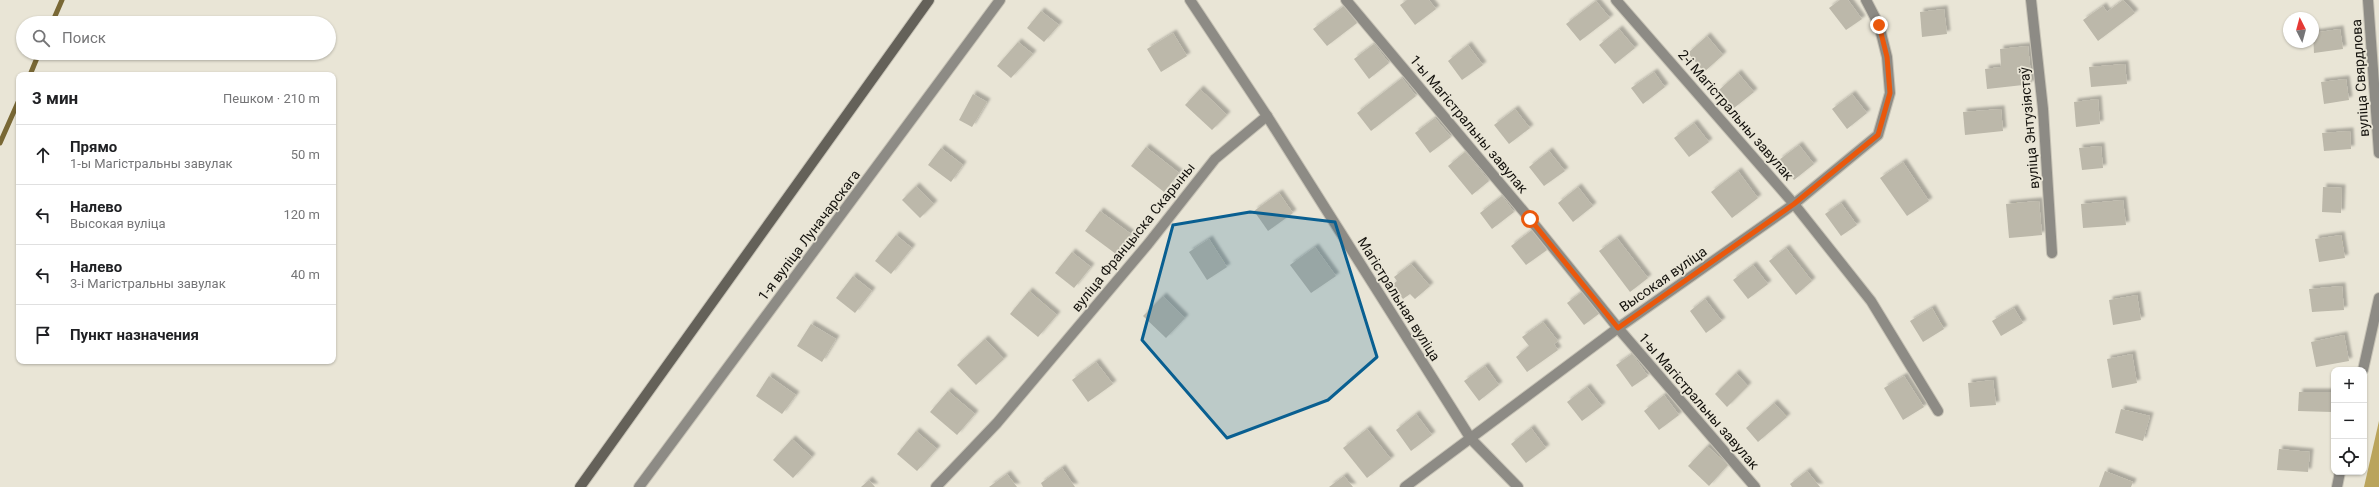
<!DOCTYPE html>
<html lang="ru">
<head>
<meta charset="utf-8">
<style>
  :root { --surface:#fff; --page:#f2f2f2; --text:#202124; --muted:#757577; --line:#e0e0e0 }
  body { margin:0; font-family:Roboto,sans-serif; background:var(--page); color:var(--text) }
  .controls { position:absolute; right:12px; bottom:12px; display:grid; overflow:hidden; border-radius:8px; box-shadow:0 1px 3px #0004 }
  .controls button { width:36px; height:36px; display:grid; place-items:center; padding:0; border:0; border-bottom:1px solid var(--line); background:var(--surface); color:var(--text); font:20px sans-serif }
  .compass { position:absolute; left:2283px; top:12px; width:36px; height:36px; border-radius:50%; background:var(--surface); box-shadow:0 1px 3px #0004; rotate:354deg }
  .stop { position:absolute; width:12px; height:12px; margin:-9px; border:3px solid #ea580c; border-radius:50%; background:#fff }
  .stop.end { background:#ea580c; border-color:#fff; box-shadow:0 1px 4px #0008 }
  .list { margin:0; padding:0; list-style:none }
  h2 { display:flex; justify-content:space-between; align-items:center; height:52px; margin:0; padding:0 16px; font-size:17px }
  h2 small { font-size:13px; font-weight:400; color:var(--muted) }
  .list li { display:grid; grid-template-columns:26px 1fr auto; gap:12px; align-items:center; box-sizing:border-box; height:60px; padding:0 16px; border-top:1px solid var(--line) }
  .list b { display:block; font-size:15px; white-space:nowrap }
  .list p { margin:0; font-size:13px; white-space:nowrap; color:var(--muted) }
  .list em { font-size:13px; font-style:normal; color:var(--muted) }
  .icon { flex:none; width:22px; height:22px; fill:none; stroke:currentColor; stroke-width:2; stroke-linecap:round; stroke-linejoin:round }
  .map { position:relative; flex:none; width:2379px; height:487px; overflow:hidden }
  .search { position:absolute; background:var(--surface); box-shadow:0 1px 3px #0004; left:16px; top:16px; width:320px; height:44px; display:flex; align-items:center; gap:10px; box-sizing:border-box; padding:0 14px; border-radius:22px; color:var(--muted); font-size:15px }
  .panel { position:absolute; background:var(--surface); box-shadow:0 1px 3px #0004; left:16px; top:72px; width:320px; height:292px; border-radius:8px }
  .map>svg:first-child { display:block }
</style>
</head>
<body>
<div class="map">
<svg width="2379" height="487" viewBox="0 0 2379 487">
  <defs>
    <filter id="shadow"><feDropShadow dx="3.5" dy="-3.5" stdDeviation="1" flood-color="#0004"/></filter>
  </defs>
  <rect width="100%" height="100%" fill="#e9e5d6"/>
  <polygon fill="#baa45c" points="2379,421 2379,487 2364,487"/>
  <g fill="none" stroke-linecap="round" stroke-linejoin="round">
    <g stroke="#796835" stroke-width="5">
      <polyline points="52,23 62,0"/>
      <polyline points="30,75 39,53"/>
      <polyline points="0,143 19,100"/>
    </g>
  </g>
  <g fill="#bcb8aa" filter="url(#shadow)">
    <polygon points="1407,0 1429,0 1436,9 1415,25 1400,5"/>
    <polygon points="1840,0 1848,0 1862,19 1846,30 1829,8"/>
    <polygon points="2123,0 2135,13 2098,41 2083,20 2103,6 2107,12"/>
    <polygon points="1596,1 1610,18 1580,41 1566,24"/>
    <polygon points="1344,6 1357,23 1327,46 1313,29"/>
    <polygon points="1944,9 1947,34 1922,37 1920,12"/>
    <polygon points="1041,11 1059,25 1044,42 1027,28"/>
    <polygon points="1619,29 1635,48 1615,64 1599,45"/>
    <polygon points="2340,29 2343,49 2314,53 2313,33"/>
    <polygon points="1173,33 1187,56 1161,72 1147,49"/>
    <polygon points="1707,36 1723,55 1704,72 1688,53"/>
    <polygon points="1018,42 1033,54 1011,78 997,66"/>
    <polygon points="1374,44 1389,63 1369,79 1354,59"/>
    <polygon points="1468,45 1483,65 1462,80 1448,61"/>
    <polygon points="2028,46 2032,84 1987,89 1985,69 2001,67 2000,49"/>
    <polygon points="2125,64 2127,84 2091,87 2089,67"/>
    <polygon points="1654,72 1665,87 1643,104 1631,88"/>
    <polygon points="1738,73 1754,92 1734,108 1719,90"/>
    <polygon points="1402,78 1416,96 1371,131 1357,113"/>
    <polygon points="2346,79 2349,100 2324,104 2321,82"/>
    <polygon points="1200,89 1227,115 1212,130 1185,105"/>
    <polygon points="973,94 987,102 972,127 959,120"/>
    <polygon points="1852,94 1867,113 1847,129 1832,109"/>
    <polygon points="2098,99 2100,124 2076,127 2074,102"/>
    <polygon points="1515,109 1530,128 1509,144 1494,125"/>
    <polygon points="2001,109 2003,131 1965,135 1963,112"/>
    <polygon points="1435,118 1451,137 1430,153 1415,133"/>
    <polygon points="1694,123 1709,142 1689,157 1674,138"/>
    <polygon points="2350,131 2351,149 2324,151 2322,133"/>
    <polygon points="1799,145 1814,164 1794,180 1779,160"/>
    <polygon points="2101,146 2103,168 2082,170 2079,148"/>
    <polygon points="1146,147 1179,173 1164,192 1131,166"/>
    <polygon points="941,148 963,165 951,182 928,165"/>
    <polygon points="1549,151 1565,171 1544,186 1529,167"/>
    <polygon points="1465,152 1489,181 1472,195 1448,166"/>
    <polygon points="1903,162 1929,201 1907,216 1880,178"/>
    <polygon points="1738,171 1758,198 1732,218 1711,192"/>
    <polygon points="916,186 934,204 920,218 902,200"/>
    <polygon points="1578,187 1593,206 1573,222 1558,203"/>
    <polygon points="2323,187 2342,188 2341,213 2322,212"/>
    <polygon points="1279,193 1293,213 1268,231 1254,211"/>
    <polygon points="1502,196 1514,212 1492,229 1480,213"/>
    <polygon points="2123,200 2126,225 2083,228 2081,204"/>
    <polygon points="2039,201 2042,235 2009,238 2006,204"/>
    <polygon points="1841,203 1857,225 1841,236 1825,214"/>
    <polygon points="1100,211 1131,234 1116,254 1085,231"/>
    <polygon points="1532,230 1547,250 1526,265 1511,246"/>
    <polygon points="896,235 912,248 891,274 875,261"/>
    <polygon points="2341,235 2345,258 2319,262 2315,239"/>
    <polygon points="1617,238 1648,278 1630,292 1599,251"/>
    <polygon points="1209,239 1227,267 1207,280 1189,252"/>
    <polygon points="1315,247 1336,276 1311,293 1290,265"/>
    <polygon points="1786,248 1812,281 1796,295 1769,261"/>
    <polygon points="1072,252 1091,267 1074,288 1055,273"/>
    <polygon points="1411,264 1430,286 1415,299 1410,294 1403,299 1392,285 1397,281 1394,277"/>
    <polygon points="1753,265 1768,284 1748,299 1733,280"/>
    <polygon points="853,276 872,291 855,313 836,298"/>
    <polygon points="2342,286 2344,310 2312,312 2309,289"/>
    <polygon points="1029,291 1057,315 1038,337 1010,314"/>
    <polygon points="1583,291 1600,313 1584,325 1567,303"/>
    <polygon points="2137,295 2141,320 2113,325 2109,300"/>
    <polygon points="1163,296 1185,318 1166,338 1143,316"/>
    <polygon points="1705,299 1722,321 1706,333 1690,311"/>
    <polygon points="1932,308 1944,329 1923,342 1910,321"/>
    <polygon points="2014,308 2023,323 2001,336 1992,321"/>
    <polygon points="1543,322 1558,341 1554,344 1558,350 1527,372 1516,357 1529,346 1522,337"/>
    <polygon points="811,324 836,339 822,362 797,346"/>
    <polygon points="2344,335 2349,361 2316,367 2311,342"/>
    <polygon points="985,339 1004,359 976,385 957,365"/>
    <polygon points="1632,354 1648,376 1632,387 1616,365"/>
    <polygon points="2132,354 2137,383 2112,388 2107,359"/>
    <polygon points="1096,362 1113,384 1088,402 1072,380"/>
    <polygon points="1485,366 1499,385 1479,401 1464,381"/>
    <polygon points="1736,373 1748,386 1727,407 1715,394"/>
    <polygon points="769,376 796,395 782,414 756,396"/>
    <polygon points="1904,376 1924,407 1903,420 1884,388"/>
    <polygon points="1993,380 1996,405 1970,407 1968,383"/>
    <polygon points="1587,387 1602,406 1582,421 1567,402"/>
    <polygon points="948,391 975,414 957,435 930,412"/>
    <polygon points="2299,392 2332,392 2332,412 2298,411"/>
    <polygon points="1664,395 1679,415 1659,430 1644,411"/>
    <polygon points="1774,403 1787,417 1758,442 1746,428"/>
    <polygon points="2121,409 2150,416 2143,441 2115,433"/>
    <polygon points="1416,414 1432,435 1411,451 1396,430"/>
    <polygon points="1531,428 1546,448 1526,463 1511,444"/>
    <polygon points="1367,429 1391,459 1367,478 1343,448"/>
    <polygon points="916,431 937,449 917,471 897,454"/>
    <polygon points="792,439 812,457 793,478 773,460"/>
    <polygon points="1707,446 1728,465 1709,486 1688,466"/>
    <polygon points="2279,449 2310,452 2308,472 2277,470"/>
    <polygon points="1062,468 1075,487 1043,487 1041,483"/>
    <polygon points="1807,471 1820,487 1792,487 1790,484"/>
    <polygon points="2105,471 2133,482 2131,487 2099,487"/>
    <polygon points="1007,474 1017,487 989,487"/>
    <polygon points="1344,476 1353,487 1329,487"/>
    <polygon points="869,480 875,487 861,487"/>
  </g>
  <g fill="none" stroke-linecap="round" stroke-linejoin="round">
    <g stroke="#c7c3b6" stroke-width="12">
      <g id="street">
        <polyline points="1346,0 1530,219 1618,328 1755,487"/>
        <polyline points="1616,0 1794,204 1871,301 1938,411"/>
        <polyline points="2031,0 2043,109 2052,253"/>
        <polyline points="2368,0 2379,153"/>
        <polyline points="1267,116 1471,439 1518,487"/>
        <polyline points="2363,370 2379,298"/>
        <polyline points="639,487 1000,0"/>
        <polyline points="936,487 997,423 1148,244 1215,159 1267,116 1190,0"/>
        <polyline points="1405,487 1618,328 1794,204 1878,135 1890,93 1887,57 1879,25 1866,0"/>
        <polyline points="2337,487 2340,472"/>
      </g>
    </g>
    <g stroke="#c7c3b6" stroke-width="12">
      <polyline id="secondary" points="580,487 929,0"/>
    </g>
    <use href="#street" stroke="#8d8b85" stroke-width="10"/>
    <use href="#secondary" stroke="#646159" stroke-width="10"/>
  </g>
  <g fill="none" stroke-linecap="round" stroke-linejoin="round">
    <polyline stroke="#ea580c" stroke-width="5" points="1530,219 1618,328 1794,204 1878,135 1890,93 1887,57 1879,25"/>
  </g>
  <path fill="#095f91" fill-opacity="0.2" stroke="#095f91" stroke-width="3" stroke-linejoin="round" d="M1250,212L1335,222L1377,357L1328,400L1227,438L1142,340L1173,225Z"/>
  <g text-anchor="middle" stroke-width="3.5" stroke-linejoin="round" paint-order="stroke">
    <g font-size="14" fill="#14120d" stroke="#e9e5d6">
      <text transform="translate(2360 78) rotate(-94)" y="5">вуліца Свярдлова</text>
      <text transform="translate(1736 115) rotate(49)" y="5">2-і Магістральны завулак</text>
      <text transform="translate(1469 124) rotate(50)" y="5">1-ы Магістральны завулак</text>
      <text transform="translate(2029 128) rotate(-95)" y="5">вуліца Энтузіястаў</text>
      <text transform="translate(809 235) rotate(-53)" y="5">1-я вуліца Луначарскага</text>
      <text transform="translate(1133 237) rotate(-51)" y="5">вуліца Францыска Скарыны</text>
      <text transform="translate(1663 279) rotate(-35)" y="5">Высокая вуліца</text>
      <text transform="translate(1399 299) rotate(58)" y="5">Магістральная вуліца</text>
      <text transform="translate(1699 401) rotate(49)" y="5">1-ы Магістральны завулак</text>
    </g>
  </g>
</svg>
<div class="controls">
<button>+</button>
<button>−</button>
<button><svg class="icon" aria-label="locate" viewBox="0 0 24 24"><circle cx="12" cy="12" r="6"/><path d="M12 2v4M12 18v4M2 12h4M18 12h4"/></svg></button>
</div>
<svg class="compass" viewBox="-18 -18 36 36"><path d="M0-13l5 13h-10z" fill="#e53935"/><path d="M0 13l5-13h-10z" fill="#757577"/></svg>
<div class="stop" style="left:1530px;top:219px"></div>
<div class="stop end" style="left:1879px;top:25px"></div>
<div class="search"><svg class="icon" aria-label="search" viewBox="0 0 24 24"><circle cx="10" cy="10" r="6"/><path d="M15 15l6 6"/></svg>Поиск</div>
<section class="panel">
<h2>3 мин<small>Пешком · 210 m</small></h2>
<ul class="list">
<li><svg class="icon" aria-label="ahead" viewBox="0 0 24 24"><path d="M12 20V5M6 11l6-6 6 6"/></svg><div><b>Прямо</b><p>1-ы Магістральны завулак</p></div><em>50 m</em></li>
<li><svg class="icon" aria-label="left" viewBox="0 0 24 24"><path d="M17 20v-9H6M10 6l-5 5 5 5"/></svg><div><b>Налево</b><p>Высокая вуліца</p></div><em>120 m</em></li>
<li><svg class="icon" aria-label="left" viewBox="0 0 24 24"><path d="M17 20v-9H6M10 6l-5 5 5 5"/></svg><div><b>Налево</b><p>3-і Магістральны завулак</p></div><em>40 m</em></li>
<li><svg class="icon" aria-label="arrive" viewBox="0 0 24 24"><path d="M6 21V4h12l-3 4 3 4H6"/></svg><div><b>Пункт назначения</b></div></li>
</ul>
</section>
</div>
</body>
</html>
